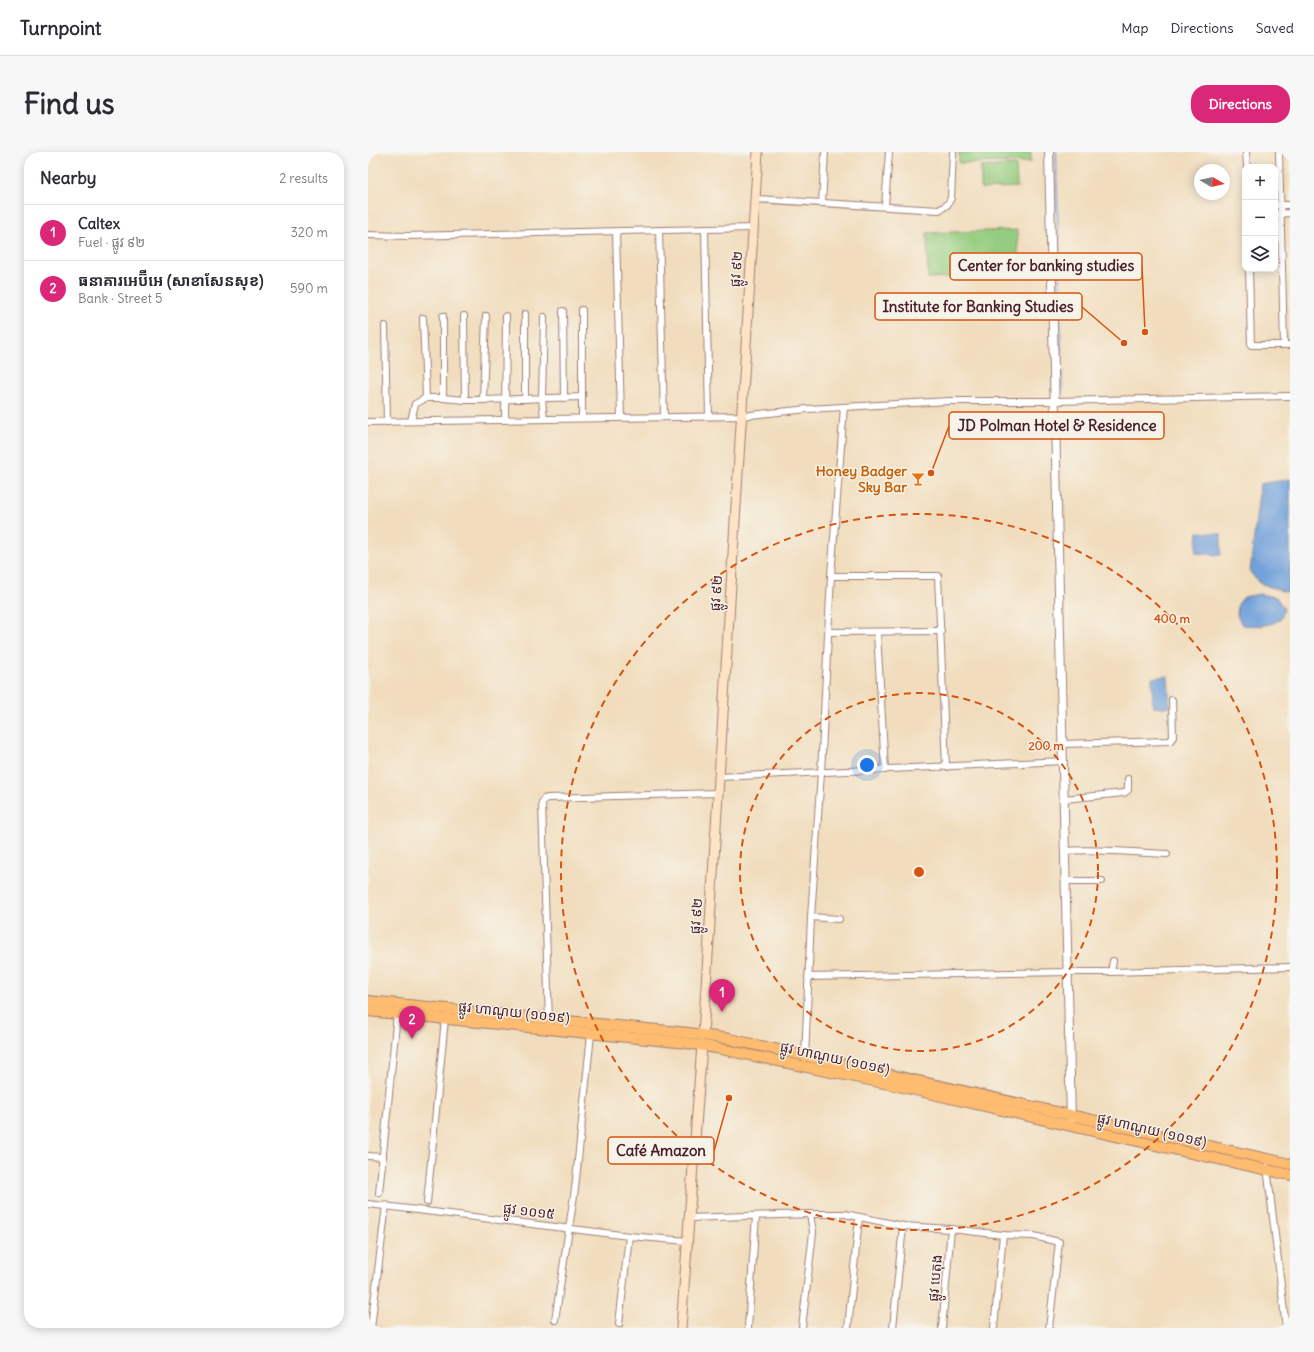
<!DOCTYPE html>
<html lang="en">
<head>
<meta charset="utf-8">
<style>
  :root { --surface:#fff; --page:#f7f7f7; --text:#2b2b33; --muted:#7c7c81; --line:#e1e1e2; --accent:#db2777 }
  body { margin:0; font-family:Delius,"Noto Sans Khmer",sans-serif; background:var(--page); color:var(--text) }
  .controls { position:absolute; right:12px; top:12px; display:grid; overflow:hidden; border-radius:8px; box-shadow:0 2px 10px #0003 }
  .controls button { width:36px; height:36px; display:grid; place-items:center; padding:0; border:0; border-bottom:1px solid var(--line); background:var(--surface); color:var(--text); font:20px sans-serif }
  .compass { position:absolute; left:826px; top:12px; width:36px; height:36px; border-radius:50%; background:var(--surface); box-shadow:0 2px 10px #0003; rotate:99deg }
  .you { position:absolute; left:499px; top:613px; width:14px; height:14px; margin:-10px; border:3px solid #fff; border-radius:50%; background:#1a73e8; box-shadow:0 0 0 6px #1a73e833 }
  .badge { display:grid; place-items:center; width:26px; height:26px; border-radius:50%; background:var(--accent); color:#fff; font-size:13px; font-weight:700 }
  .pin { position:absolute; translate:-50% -33px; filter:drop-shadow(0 1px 2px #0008) }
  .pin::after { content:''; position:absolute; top:21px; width:14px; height:12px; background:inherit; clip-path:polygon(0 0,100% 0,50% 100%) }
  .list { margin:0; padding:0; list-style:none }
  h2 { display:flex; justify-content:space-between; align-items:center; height:52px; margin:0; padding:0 16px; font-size:17px }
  h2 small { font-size:13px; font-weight:400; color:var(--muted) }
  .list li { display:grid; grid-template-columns:26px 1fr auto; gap:12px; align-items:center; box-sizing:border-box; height:56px; padding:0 16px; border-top:1px solid var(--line) }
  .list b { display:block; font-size:15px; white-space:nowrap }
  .list p { margin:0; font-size:13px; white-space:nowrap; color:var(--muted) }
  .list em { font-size:13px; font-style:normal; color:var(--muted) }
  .icon { flex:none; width:22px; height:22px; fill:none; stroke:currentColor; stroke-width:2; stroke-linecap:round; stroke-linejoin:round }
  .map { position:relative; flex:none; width:922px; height:1176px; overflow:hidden; border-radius:16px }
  header { display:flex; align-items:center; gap:24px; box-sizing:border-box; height:56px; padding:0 20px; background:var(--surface); border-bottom:1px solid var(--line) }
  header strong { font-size:19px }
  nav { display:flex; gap:22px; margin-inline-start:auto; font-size:14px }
  .intro { display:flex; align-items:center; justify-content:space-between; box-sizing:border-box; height:96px; padding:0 24px }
  h1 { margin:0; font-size:28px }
  .button { padding:10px 18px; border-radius:16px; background:var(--accent); color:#fff; font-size:14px; font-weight:700 }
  main { display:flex; gap:24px; padding:0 24px }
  aside { flex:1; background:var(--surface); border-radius:16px; box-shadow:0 2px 10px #0003 }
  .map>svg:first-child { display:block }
</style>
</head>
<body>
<header>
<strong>Turnpoint</strong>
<nav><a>Map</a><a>Directions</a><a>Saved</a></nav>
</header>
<div class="intro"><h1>Find us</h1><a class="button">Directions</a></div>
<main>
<aside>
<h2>Nearby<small>2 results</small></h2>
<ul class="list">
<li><span class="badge">1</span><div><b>Caltex</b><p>Fuel · ផ្លូវ ៩២</p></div><em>320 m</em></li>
<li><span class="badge">2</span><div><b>ធនាគារអេប៊ីអេ (សាខាសែនសុខ)</b><p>Bank · Street 5</p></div><em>590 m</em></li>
</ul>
</aside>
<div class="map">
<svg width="922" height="1176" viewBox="0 0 922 1176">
  <rect width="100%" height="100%" fill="#f7f3e8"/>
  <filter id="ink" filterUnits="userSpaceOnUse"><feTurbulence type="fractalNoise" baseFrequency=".025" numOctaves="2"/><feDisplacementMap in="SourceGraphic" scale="8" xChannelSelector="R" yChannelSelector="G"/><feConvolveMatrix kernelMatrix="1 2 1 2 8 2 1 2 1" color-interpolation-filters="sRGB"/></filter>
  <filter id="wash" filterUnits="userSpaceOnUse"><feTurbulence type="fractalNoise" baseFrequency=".012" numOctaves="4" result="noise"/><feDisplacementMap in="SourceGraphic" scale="16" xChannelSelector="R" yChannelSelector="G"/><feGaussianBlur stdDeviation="0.9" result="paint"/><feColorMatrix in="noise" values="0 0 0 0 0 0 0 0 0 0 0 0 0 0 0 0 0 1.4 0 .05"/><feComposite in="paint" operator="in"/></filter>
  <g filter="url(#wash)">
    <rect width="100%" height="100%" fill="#f1ddbd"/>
    <g fill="#95cd80" stroke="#707656">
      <polygon points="591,0 663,0 663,10 591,11"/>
      <polygon points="648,13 649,35 613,37 613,15"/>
      <polygon points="649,78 651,124 560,126 559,81"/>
    </g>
    <g fill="#71a0da" stroke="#5e6082">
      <polygon points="922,327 922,439 917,440 891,431 882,420 892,332"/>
      <polygon points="830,380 853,382 853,403 828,401"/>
      <path d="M891,442L908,445L916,457C915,460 914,464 913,466C905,475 885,474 874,473L869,463L870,452L876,445Z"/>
      <polygon points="800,524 802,555 785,555 784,526"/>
    </g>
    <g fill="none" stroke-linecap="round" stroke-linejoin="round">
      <polyline stroke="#71a0da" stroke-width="2" points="688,0 694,239"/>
    </g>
  </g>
  <g filter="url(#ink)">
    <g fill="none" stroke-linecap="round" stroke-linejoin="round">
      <g stroke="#9e7e74" stroke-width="8">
        <g id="minor">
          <polyline points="878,0 879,15"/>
          <polyline points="911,0 916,193"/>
          <polyline points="387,47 571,58 579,53 583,46 585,0"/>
          <polyline points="454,51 457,0"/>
          <polyline points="907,53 922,53"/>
          <polyline points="517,54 521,0"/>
          <polyline points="907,62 922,61"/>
          <polyline points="337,77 341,264"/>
          <polyline points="291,78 296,265"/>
          <polyline points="248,80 253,265"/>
          <polyline points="0,83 39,84 385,76"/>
          <polyline points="881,117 883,193 922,193"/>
          <polyline points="195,159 196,246"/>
          <polyline points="157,162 157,247"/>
          <polyline points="75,164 75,246"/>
          <polyline points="96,164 97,248"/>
          <polyline points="55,166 58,246"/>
          <polyline points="17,174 19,270"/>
          <polyline points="115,248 118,164"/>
          <polyline points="214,266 214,245"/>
          <polyline points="137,267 138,164"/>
          <polyline points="176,267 174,247 176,165"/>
          <polyline points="43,269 47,252 58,246 75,246 97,248 115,248 214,245 214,158"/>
          <polyline points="0,270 373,264 440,257 581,249 686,249 922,244"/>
          <polyline points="463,424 570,424 578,615"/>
          <polyline points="460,480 573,479"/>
          <polyline points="509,481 517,618"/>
          <polyline points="694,592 802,589 805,585 804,548"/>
          <polyline points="351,625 695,609"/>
          <polyline points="696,647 756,641 760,638 760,627"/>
          <path d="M697,699C731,696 765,701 799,702"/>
          <polyline points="698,729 734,729"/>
          <polyline points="443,765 471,767"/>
          <polyline points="743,820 745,809"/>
          <polyline points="440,825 700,820 743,820 922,815"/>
          <polyline points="181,870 174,651 176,647 180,646 350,641"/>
          <polyline points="437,906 443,765 453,621 463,424 476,255"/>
          <polyline points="0,1004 15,1005"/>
          <polyline points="899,1015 918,1176"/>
          <polyline points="11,1041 29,862"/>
          <polyline points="59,1050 77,867"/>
          <polyline points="0,1052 261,1084 319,1089"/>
          <polyline points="320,1066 442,1062 477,1062 535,1074 583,1077 635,1083 666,1084 691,1090 681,1176"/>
          <polyline points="187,1168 207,1037 223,882"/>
          <polyline points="251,1172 261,1084"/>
          <polyline points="3,1176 18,1053"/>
          <polyline points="380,1176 388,1064"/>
          <polyline points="434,1176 445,1080 442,1062"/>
          <polyline points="480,1176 491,1065"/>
          <polyline points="525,1176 535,1074"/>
          <polyline points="574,1176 583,1077"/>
          <polyline points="626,1176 635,1083"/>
        </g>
      </g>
      <g stroke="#9e7e74" stroke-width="10">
        <polyline id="tertiary" points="681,0 703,969"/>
      </g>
      <g stroke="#9e7e74" stroke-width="11">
        <g id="secondary">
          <polyline points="335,883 390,0"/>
          <polyline points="313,1176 334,893"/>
        </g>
      </g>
      <g stroke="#9e7e74" stroke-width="12">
        <g id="primary">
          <polyline points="0,849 320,881 361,887 922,1012"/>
          <polyline points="0,859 319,891 348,896 530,934 756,986 922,1023"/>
        </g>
      </g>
      <use href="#minor" stroke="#fff" stroke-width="6"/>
      <use href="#tertiary" stroke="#fff" stroke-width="8"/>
      <use href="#secondary" stroke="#fee4c5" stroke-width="9"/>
      <use href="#primary" stroke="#fdbc6f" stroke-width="10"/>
    </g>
  </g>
  <g fill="none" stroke="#d8530f" stroke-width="2" stroke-dasharray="7 5">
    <circle cx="551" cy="720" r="179"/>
    <circle cx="551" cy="720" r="358"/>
  </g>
  <defs>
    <g id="bar-bare" transform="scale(1.08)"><path d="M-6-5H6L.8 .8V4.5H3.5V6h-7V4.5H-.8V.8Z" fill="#e8710a" stroke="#f7f3e8" stroke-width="2.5" paint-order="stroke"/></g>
  </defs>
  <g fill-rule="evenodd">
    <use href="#bar-bare" x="550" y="327"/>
  </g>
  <g text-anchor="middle" stroke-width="3" stroke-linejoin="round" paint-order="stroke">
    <g font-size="14" fill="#4a1f2b" stroke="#f7f3e8">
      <text transform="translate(368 117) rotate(-86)" y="5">ផ្លូវ ៩២</text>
      <text transform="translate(348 441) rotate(-86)" y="5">ផ្លូវ ៩២</text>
      <text transform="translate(328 764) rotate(-86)" y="5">ផ្លូវ ៩២</text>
      <text transform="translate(146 860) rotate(6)" y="5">ផ្លូវ ហាណូយ (១០១៩)</text>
      <text transform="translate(467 906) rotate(12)" y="5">ផ្លូវ ហាណូយ (១០១៩)</text>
      <text transform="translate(784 978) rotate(13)" y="5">ផ្លូវ ហាណូយ (១០១៩)</text>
      <text transform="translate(161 1059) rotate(7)" y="5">ផ្លូវ ១០១៥</text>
      <text transform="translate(567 1126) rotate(-85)" y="5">ផ្លូវ បេតុង</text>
    </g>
    <g font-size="14" font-weight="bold" fill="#c56008" stroke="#f7f3e8" text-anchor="end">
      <text x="539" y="324">Honey Badger<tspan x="539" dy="16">Sky Bar</tspan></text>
    </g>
  </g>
  <circle cx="551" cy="720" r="6" fill="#d8530f" stroke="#f7f3e8" stroke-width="2"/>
  <g font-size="12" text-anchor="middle" font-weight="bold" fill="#d8530f" stroke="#f7f3e8" stroke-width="3" stroke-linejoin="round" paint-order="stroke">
    <text x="804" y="471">400 m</text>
    <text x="678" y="598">200 m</text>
  </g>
  <path fill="none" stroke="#d8530f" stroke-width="1.5" d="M777 180L774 114M756 191L714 155M563 321L581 274M361 946L346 999"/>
  <g fill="#d8530f" stroke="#f7f3e8" stroke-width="1.5">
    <circle cx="777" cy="180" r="4"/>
    <circle cx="756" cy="191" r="4"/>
    <circle cx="563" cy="321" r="4"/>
    <circle cx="361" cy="946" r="4"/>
  </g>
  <g fill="#f7f3e8" stroke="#d8530f" stroke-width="1.5">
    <rect x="582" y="101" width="192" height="27" rx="4"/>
    <rect x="507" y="141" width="207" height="27" rx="4"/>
    <rect x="581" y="260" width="215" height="27" rx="4"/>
    <rect x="240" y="985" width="106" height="27" rx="4"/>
  </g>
  <g font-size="15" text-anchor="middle" font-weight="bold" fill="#4a1f2b">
    <text x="678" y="119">Center for banking studies</text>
    <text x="610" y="160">Institute for Banking Studies</text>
    <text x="689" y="279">JD Polman Hotel &amp; Residence</text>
    <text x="293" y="1004">Café Amazon</text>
  </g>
</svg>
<div class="controls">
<button>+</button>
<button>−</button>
<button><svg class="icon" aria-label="layers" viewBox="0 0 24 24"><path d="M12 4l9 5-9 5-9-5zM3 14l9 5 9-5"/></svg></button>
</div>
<svg class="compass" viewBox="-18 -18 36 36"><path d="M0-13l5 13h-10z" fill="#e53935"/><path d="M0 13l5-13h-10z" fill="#7c7c81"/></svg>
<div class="you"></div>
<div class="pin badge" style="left:354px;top:860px">1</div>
<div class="pin badge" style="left:44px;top:887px">2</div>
</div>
</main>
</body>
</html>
